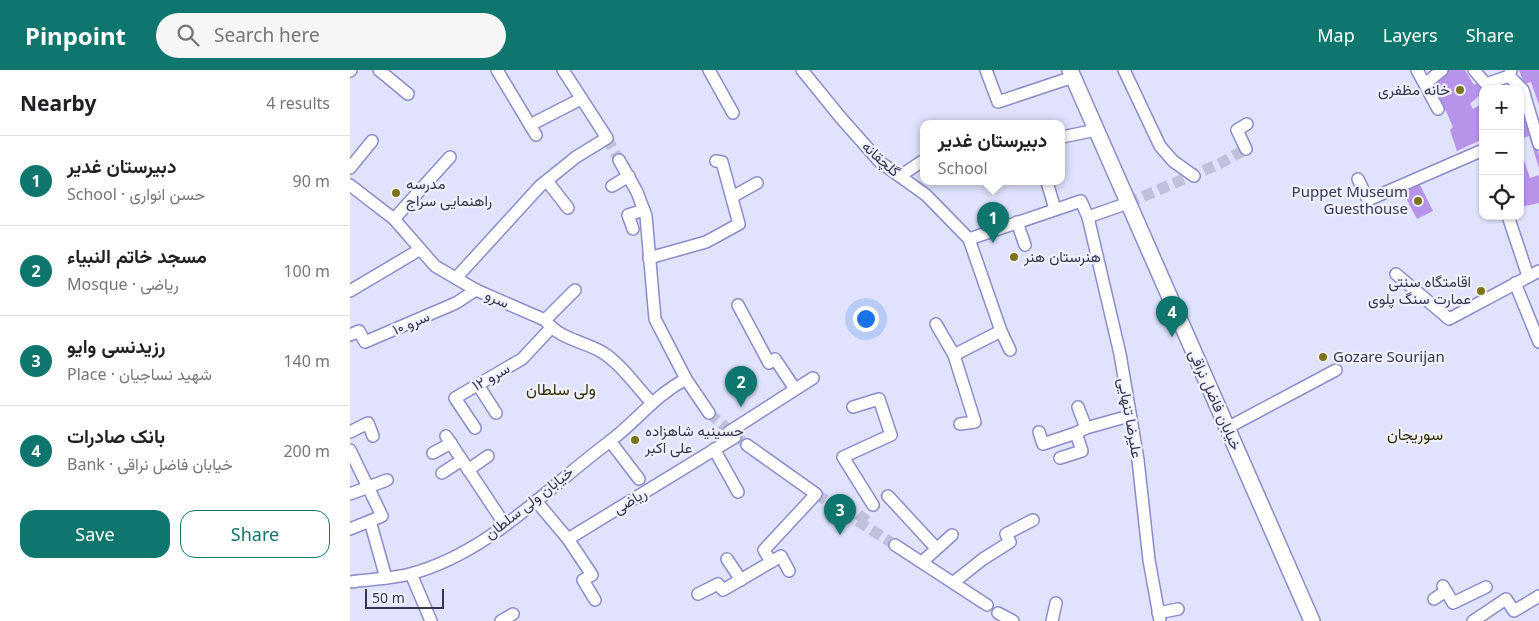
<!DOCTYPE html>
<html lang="en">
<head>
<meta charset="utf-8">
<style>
  :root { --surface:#fff; --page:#f6f6f6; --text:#202124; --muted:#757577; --line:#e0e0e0; --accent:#0f766e }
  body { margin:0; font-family:"Noto Sans",Vazirmatn,sans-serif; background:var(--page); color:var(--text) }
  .controls { position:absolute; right:15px; top:15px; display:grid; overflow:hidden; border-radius:10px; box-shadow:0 1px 4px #0004 }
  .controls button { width:45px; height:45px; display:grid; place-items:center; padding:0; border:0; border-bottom:1px solid var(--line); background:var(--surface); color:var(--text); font:25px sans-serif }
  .scale { position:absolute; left:15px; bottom:12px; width:79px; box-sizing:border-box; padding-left:5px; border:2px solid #363650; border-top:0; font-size:14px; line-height:18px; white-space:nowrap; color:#363650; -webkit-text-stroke:4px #f0f1ff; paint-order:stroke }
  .you { position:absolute; left:515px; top:248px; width:18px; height:18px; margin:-12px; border:4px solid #fff; border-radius:50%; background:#1a73e8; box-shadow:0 0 0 8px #1a73e833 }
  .badge { display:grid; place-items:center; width:32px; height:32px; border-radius:50%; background:var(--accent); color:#fff; font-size:16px; font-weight:700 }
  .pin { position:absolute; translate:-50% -41px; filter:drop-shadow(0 1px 2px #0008) }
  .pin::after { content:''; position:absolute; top:26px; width:18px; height:15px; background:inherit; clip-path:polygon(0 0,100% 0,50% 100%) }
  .popup { position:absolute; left:570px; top:50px; width:145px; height:65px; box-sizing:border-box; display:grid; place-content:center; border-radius:10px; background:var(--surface); filter:drop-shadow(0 1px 4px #0005); font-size:16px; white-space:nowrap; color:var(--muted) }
  .popup b { font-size:19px; color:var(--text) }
  .popup::after { content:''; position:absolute; left:50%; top:100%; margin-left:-10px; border:10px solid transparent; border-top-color:var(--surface) }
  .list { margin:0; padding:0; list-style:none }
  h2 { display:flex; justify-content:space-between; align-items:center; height:65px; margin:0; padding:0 20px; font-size:21px }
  h2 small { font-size:16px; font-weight:400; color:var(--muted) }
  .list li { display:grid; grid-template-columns:32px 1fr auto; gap:15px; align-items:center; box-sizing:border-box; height:90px; padding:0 20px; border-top:1px solid var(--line) }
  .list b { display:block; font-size:19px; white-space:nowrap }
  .list p { margin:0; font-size:16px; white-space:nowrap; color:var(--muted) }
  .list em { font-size:16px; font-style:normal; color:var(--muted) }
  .actions { display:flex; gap:10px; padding:15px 20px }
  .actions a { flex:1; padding:11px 0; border:1px solid var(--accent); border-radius:15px; text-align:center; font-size:18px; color:var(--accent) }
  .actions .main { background:var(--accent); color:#fff }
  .icon { flex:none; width:28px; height:28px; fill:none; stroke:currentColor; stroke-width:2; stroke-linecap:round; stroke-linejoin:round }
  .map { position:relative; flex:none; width:1189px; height:551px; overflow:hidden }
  header { display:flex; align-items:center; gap:30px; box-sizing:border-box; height:70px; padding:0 25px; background:var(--accent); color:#fff }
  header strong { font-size:24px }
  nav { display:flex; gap:28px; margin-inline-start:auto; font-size:18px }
  .search { width:350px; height:45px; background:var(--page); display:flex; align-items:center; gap:12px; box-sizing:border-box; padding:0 18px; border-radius:28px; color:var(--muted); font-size:19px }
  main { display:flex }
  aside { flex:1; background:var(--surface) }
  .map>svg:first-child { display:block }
</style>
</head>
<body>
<header>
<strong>Pinpoint</strong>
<div class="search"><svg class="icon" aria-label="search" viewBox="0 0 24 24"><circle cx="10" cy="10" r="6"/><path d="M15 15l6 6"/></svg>Search here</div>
<nav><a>Map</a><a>Layers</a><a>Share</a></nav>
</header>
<main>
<aside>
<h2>Nearby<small>4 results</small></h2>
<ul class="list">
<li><span class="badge">1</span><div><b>دبیرستان غدیر</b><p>School · حسن انواری</p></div><em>90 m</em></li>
<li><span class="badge">2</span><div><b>مسجد خاتم النبیاء</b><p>Mosque · ریاضی</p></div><em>100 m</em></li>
<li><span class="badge">3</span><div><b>رزیدنسی وایو</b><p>Place · شهید نساجیان</p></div><em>140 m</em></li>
<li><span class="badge">4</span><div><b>بانک صادرات</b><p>Bank · خیابان فاضل نراقی</p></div><em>200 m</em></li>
</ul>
<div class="actions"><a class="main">Save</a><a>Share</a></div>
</aside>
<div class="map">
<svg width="1189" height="551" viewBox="0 0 1189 551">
  <rect width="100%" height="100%" fill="#e1e3fd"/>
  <g fill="#b893ea">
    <polygon points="1097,0 1115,0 1124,15 1127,13 1133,22 1120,34 1123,39 1133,33 1133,69 1107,81 1100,60 1103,57 1096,41 1078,12"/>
    <polygon points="1169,0 1189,0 1189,35 1181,12 1174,14"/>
    <polygon points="1171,28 1189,85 1189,98 1179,66 1170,69 1170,45 1173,45"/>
    <polygon points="1170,78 1180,108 1189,105 1189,133 1170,137"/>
    <polygon points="1069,113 1083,141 1067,149 1052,120"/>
  </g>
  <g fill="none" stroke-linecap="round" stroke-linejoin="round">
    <g stroke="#bfc0da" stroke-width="11" stroke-dasharray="11 5.5" stroke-linecap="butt">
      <polyline points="257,68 269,90"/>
      <polyline points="778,133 869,94 900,77"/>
      <polyline points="359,343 397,375"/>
      <polyline points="466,424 545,475"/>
      <polyline points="509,452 523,435 538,426"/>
    </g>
    <g stroke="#8b8cc9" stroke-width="14">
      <g id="minor">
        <polyline points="29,0 58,24"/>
        <polyline points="147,0 186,65"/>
        <polyline points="359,0 383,43"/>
        <polyline points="452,0 491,48 530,92 576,125 619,169 651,261 660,280"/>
        <polyline points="636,0 648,32 723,7"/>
        <polyline points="774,0 810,76 823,91 844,106"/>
        <polyline points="1067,0 1088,39"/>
        <polyline points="1124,0 1136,14 1159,6"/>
        <polyline points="1161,0 1159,6 1173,20 1189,74"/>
        <polyline points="0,1 1,0"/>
        <polyline points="1075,14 1092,0"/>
        <polyline points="180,55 231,29"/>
        <polyline points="712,67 746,60"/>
        <polyline points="896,79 887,60 897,54"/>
        <polyline points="269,90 287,122 296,146 305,249 336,309 359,343"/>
        <polyline points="0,98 22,71"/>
        <polyline points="550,106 574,90"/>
        <polyline points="1008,109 1018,130 1133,80"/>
        <polyline points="197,111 218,138"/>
        <polyline points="697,112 705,139"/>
        <path d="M0,115L44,149L85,196L126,220L195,250C209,269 233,271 252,282C271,294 286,316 301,332"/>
        <polyline points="262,116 279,106"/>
        <polyline points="382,127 407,113"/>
        <polyline points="1158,146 1178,206"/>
        <polyline points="738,147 778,133"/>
        <polyline points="44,149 100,87"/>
        <polyline points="667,152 675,175"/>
        <polyline points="283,159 278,145 294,140"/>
        <polyline points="619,169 731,131 738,147 770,284 788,390 799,490 810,551"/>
        <polyline points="299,188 356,172 389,154 372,92 366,91"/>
        <polyline points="1046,204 1099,249 1189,201"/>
        <polyline points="106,208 190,116 226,87 257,68 213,0"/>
        <polyline points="1165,213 1189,272"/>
        <polyline points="0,221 69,180"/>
        <polyline points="388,235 419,293 425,289 445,319"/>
        <polyline points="195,250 225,220"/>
        <polyline points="586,254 604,285 625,352 610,354"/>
        <polyline points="0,265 9,261 15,272 106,233 126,220"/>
        <polyline points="604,285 651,261"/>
        <polyline points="128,315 146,343"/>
        <polyline points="503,337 529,329 541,365 493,387 523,435"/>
        <polyline points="728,337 736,358"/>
        <polyline points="125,358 105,328 172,289 201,258"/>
        <polyline points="877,358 986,300"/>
        <polyline points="0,362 18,353 23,366"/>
        <polyline points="379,362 463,308"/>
        <polyline points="689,362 693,374 726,363"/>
        <polyline points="96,366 155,455"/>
        <polyline points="260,371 289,409"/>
        <polyline points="397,375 466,424 414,480 421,492 431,486 439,501"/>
        <polyline points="364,379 388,422"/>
        <polyline points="0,380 32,446 20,451 36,508"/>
        <polyline points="83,383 101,373"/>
        <polyline points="710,388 732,381 726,363 736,358 779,346"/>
        <polyline points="118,400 138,386"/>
        <polyline points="92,403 112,390"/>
        <polyline points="0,424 37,410"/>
        <polyline points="538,426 586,478"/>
        <polyline points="186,431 218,469 385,367"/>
        <polyline points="0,459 20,451"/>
        <polyline points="218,469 242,505 233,510 245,530"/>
        <polyline points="545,475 637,535"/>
        <polyline points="377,489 391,510"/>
        <polyline points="572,492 602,465"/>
        <polyline points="61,504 81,551"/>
        <path d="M0,512C20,509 41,509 60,504C139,483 197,418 259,372C287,351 304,326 336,309"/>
        <polyline points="604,512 633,489 660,472 656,464 683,450"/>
        <polyline points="1093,516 1103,533 1136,517"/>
        <polyline points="348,524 368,514 373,520 421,492"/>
        <polyline points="1084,529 1096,521"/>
        <polyline points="648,543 663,551"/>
        <polyline points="808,543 828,539"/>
        <polyline points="151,551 163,544"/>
        <polyline points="702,551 706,533"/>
        <polyline points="1123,551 1156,529 1164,541 1189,526"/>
      </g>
    </g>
    <g stroke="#8b8cc9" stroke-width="18">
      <polyline id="major" points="720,0 962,551"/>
    </g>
    <use href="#minor" stroke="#fff" stroke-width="11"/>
    <use href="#major" stroke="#fff" stroke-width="15"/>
  </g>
  <g fill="#7e7316" stroke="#f0f1ff" stroke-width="2">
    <circle cx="1110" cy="20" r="5"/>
    <circle cx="46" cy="123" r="5"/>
    <circle cx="1068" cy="131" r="5"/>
    <circle cx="664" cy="187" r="5"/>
    <circle cx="1131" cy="221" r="5"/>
    <circle cx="973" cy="287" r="5"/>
    <circle cx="285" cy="370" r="5"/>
  </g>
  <g text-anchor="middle" stroke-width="4.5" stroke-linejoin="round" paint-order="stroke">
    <g font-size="15" fill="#363650" stroke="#f0f1ff" text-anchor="start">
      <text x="1100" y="25" text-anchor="end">خانه مظفری</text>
      <text x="56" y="119">مدرسه<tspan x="56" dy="17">راهنمایی سراج</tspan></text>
      <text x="1058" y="127" text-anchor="end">Puppet Museum<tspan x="1058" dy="17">Guesthouse</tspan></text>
      <text x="674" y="192">هنرستان هنر</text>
      <text x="1121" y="217" text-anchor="end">اقامتگاه سنتی<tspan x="1121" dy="17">عمارت سنگ پلوی</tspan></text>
      <text x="983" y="292">Gozare Sourijan</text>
      <text x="295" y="366">حسینیه شاهزاده<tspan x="295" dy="17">علی اکبر</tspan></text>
    </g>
    <g font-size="15" fill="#363650" stroke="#f0f1ff">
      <text transform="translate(531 89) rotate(42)" y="5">گلچقانه</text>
      <text transform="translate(147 229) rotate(24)" y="5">سرو</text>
      <text transform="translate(61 253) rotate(-23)" y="5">سرو ۱۰</text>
      <text transform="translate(141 307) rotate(-30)" y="5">سرو ۱۲</text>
      <text transform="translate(865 330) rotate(66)" y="5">خیابان فاضل نراقی</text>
      <text transform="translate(780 348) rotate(80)" y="5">علیرضا تنهایی</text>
      <text transform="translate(280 431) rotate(-31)" y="5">ریاضی</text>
      <text transform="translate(179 433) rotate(-38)" y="5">خیابان ولی سلطان</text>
    </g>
    <g font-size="16" fill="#322d02" stroke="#f0f1ff">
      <text x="211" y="325">ولی سلطان</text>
      <text x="1065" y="370">سوریجان</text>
    </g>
  </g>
</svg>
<div class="controls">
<button>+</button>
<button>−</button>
<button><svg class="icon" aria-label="locate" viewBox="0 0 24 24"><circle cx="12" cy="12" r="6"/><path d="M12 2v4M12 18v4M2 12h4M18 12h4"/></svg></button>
</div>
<div class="scale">50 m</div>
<div class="you"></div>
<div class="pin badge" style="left:643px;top:173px">1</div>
<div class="popup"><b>دبیرستان غدیر</b>School</div>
<div class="pin badge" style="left:391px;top:337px">2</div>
<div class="pin badge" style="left:490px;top:465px">3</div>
<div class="pin badge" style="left:822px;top:267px">4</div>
</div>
</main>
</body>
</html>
